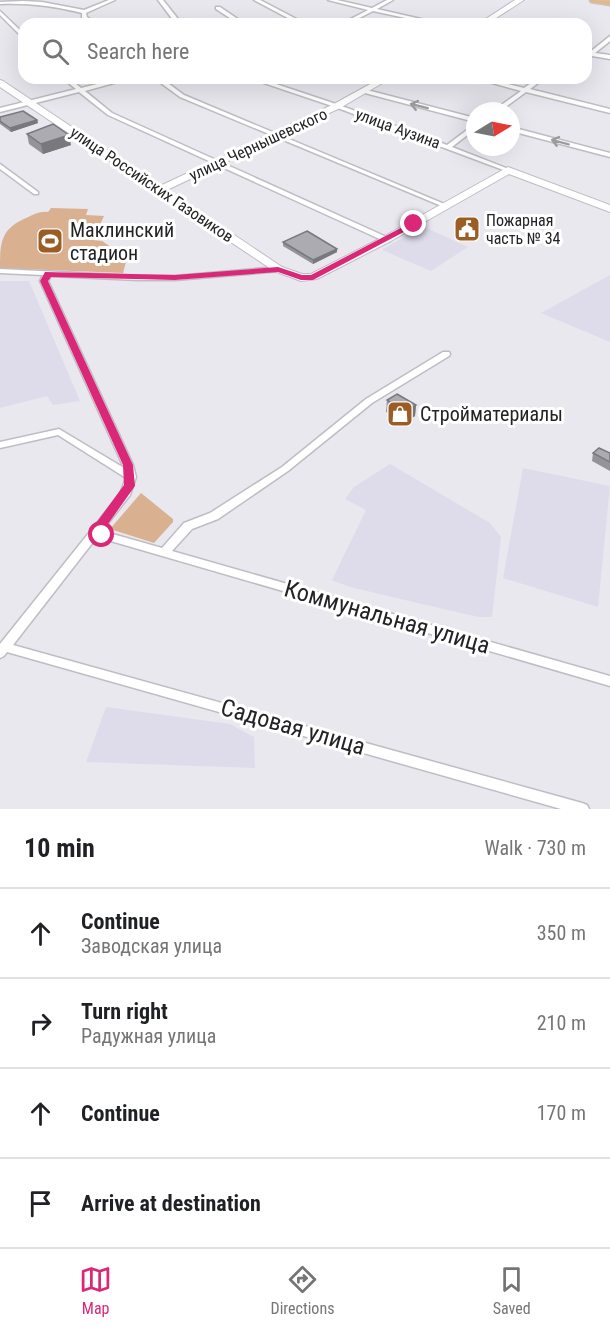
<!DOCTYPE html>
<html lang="en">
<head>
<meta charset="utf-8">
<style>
  :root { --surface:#fff; --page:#f6f6f6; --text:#202124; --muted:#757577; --line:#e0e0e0; --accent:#db2777 }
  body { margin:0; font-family:"Roboto Condensed",sans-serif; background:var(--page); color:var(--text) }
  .compass { position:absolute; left:466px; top:102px; width:54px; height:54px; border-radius:50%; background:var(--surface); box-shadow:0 6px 24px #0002; rotate:80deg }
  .stop { position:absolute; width:18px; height:18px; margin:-14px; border:4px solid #db2777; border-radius:50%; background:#fff }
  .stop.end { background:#db2777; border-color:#fff; box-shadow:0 2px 6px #0008 }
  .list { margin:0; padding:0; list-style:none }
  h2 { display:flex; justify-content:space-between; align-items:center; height:78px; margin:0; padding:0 24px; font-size:26px }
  h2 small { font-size:20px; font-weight:400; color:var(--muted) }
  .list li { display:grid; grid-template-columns:39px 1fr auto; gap:18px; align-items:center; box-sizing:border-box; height:90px; padding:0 24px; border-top:2px solid var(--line) }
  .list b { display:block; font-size:22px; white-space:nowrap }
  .list p { margin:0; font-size:20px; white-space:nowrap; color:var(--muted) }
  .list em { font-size:20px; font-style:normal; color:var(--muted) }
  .icon { flex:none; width:33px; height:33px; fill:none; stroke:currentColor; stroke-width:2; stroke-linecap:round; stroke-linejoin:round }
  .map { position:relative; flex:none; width:610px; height:809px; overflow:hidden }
  .search { position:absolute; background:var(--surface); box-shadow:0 6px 24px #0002; left:18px; right:18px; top:18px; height:66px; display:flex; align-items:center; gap:15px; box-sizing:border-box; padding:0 21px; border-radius:18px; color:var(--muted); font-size:22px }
  .sheet { height:438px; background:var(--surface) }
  nav { display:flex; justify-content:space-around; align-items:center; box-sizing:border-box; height:84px; border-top:2px solid var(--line); background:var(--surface); font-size:16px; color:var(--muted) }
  nav a { display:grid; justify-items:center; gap:3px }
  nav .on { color:var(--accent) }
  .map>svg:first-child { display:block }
</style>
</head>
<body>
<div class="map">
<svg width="610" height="809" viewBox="0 0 610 809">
  <rect width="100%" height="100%" fill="#e9e8ef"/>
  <g fill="#dedceb">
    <polygon points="422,226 468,247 431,271 382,250"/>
    <polygon points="610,275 610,342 541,313"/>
    <polygon points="0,281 29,281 80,401 53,405 47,396 0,408"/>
    <polygon points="390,464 490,523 501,537 492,617 479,617 439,608 350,587 332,580 366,510 345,499 354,487"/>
    <polygon points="523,468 610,486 598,607 503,578"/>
    <polygon points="106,707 230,724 254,737 255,768 86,762"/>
  </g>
  <g fill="#d9b090">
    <path d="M51,208L88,209L86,215L104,216L93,240L102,241L111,247L109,261L126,262L123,273L0,268C0,242 1,229 26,218C33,215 40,211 48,212Z"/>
    <polygon points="141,493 173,519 173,522 154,543 110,529"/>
  </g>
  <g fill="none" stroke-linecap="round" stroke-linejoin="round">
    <g stroke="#bebdc4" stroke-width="3">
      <g id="street">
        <path d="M109,0H115L86,13L87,17L96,24H90L82,18V13C54,6 28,3 0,4V2L23,1L42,2L84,10Z"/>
        <polygon points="158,0 163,0 182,24 176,24"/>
        <polygon points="254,0 260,0 306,24 299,24"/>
        <polygon points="328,0 337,0 372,8 387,0 393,0 377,9 443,24 433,24 373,11 348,24 341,24 368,10"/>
        <polygon points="216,7 220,7 245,24 239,24 216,9"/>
        <polygon points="0,11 24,34 24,39 0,15"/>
        <polygon points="610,36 610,41 595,53 610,55 610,59 586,55 586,51 590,52"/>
        <polygon points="62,78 69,78 81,88 122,78 132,78 85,91 112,113 391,239 390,241 384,241 108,115 79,92 0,112 0,108 76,89"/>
        <polygon points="154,78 161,78 184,95 449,206 448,207 444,207 180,97"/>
        <polygon points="249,78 258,78 339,105 447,145 475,124 475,129 452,147 511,170 506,171 335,107"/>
        <polygon points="474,78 484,78 524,88 538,78 545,78 530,89 610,109 610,113 526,92 500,111 493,111 521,91"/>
        <polygon points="363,89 475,118 475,122 361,92 361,90"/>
        <polygon points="511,127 610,153 610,157 511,131"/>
        <polygon points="0,164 38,192 38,194 34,194 0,169"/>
        <polygon points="278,267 281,267 281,271 175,280 138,280 51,276 48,281 133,465 136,477 130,495 102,531 162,548 184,523 210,513 282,467 366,399 443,352 449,352 450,354 449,356 372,403 288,471 218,519 192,529 172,551 610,676 610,686 97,537 13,645 582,803 587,805 589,809 561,809 7,652 4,656 0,658 0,644 120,494 126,478 58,435 0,448 0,442 59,429 124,468 40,281 43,275 0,273 0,269 138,276 175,276"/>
      </g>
    </g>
    <g stroke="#bebdc4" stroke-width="2">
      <g id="secondary">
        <polygon points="515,0 524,0 487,24 478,24"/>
        <polygon points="381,78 391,78 340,108 167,190 282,267 302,274 311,274 383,237 508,167 610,205 610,212 509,174 391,241 317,279 301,281 274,271 0,87 0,80 3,81 160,186 334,104"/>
      </g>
    </g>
    <g stroke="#c6c6c6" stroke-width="3">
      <polygon id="primary" points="590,0 610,1 610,5 591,2"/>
    </g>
    <use href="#street" fill="#fff" fill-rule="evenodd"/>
    <use href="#secondary" fill="#fff" fill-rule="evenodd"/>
    <use href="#primary" fill="#e8b584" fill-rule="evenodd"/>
  </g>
  <g fill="#949399">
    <polygon points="0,117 37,120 38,123 11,132 0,124"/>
    <polygon points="27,134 71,145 43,154 29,144"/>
    <polygon points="283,242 337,252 313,264 283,246"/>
    <polygon points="387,400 416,405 415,416 404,423 386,412"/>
    <polygon points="593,453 610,453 610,471 592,461"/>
  </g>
  <g fill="#78787d">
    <polygon points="37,120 38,123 11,132 10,128"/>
    <polygon points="69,135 71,145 43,154 41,144"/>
    <polygon points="337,249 337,252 313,264 313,260"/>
    <polygon points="416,405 415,416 404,423 405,412"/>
  </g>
  <g fill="#acabb2" stroke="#78787d" stroke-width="1.5">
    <polygon points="23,111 37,120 10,128 0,121 0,117"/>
    <polygon points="53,124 69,135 41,144 27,134"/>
    <polygon points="307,231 337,249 313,260 283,242"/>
    <polygon points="397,394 416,405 405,412 387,400"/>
    <polygon points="599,448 610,453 610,462 593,453"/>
  </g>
  <defs><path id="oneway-shaft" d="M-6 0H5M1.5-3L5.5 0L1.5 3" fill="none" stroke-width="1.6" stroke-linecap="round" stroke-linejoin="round" transform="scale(1.5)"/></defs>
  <g stroke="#9c9c9d">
    <use href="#oneway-shaft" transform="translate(419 106) rotate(-166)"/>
    <use href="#oneway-shaft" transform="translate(560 142) rotate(-165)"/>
  </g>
  <polygon fill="#db2777" points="414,221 418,224 417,225 313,280 301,280 278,272 175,280 51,277 48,281 133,465 135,486 103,531 108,535 106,538 91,536 91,530 124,485 123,465 40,281 45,272 175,275 278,267 302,275 311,275"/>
  <defs>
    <g id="civic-square" transform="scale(1.35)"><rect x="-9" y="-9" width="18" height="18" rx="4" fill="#9b5d23" stroke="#fff"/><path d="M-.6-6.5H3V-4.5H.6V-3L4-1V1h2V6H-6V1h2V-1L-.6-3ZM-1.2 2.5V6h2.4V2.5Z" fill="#fff"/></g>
    <g id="stadium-square" transform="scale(1.35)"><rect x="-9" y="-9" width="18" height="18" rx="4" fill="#9b5d23" stroke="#fff"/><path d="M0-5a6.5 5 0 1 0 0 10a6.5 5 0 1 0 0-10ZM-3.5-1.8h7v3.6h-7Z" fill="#fff"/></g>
    <g id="shop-square" transform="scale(1.35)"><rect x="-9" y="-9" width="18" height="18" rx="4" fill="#9b5d23" stroke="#fff"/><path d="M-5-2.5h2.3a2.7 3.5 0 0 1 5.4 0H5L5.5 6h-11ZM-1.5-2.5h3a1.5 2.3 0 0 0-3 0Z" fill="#fff"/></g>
  </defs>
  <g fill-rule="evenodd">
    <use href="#civic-square" x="467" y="229"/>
    <use href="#stadium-square" x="50" y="241"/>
    <use href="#shop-square" x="400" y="414"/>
  </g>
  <g text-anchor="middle" stroke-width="6" stroke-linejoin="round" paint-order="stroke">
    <g font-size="16" fill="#232225" stroke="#fff">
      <text transform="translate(398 128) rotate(20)" y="6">улица Аузина</text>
      <text transform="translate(258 144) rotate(-25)" y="6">улица Чернышевского</text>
      <text transform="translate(152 184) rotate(34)" y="6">улица Российских Газовиков</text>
    </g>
    <g font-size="16" fill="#232225" stroke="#fff" text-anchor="start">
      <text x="486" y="226">Пожарная<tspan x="486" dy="18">часть № 34</tspan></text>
    </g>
    <g font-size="20" fill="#232225" stroke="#fff" text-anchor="start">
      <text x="70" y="237">Маклинский<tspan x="70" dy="23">стадион</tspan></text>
      <text x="420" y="421">Стройматериалы</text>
    </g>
    <g font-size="24" fill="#232225" stroke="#fff">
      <text transform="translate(387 617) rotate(16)" y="8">Коммунальная улица</text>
      <text transform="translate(293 727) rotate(16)" y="8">Садовая улица</text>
    </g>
  </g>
</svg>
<svg class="compass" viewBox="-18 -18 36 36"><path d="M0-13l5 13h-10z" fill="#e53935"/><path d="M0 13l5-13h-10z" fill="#757577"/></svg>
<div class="stop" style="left:102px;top:535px"></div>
<div class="stop end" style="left:414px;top:224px"></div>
<div class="search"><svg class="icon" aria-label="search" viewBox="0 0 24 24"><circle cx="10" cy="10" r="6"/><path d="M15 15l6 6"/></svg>Search here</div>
</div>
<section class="sheet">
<h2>10 min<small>Walk · 730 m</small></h2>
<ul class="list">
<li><svg class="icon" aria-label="ahead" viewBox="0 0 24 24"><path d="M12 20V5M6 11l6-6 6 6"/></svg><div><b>Continue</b><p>Заводская улица</p></div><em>350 m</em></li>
<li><svg class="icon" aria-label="right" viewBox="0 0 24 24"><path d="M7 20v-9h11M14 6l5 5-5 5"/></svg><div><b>Turn right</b><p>Радужная улица</p></div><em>210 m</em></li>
<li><svg class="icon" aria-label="ahead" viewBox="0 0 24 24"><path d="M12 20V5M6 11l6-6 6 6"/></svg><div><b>Continue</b></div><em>170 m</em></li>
<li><svg class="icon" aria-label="arrive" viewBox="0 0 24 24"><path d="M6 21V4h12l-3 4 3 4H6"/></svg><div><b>Arrive at destination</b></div></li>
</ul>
</section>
<nav>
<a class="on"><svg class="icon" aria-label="map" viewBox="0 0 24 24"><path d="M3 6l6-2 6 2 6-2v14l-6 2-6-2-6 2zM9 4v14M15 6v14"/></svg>Map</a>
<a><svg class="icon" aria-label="directions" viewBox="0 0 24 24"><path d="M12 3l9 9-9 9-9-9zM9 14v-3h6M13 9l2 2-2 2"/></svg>Directions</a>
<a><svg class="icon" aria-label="saved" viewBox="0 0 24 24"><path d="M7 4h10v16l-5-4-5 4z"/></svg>Saved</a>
</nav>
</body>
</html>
